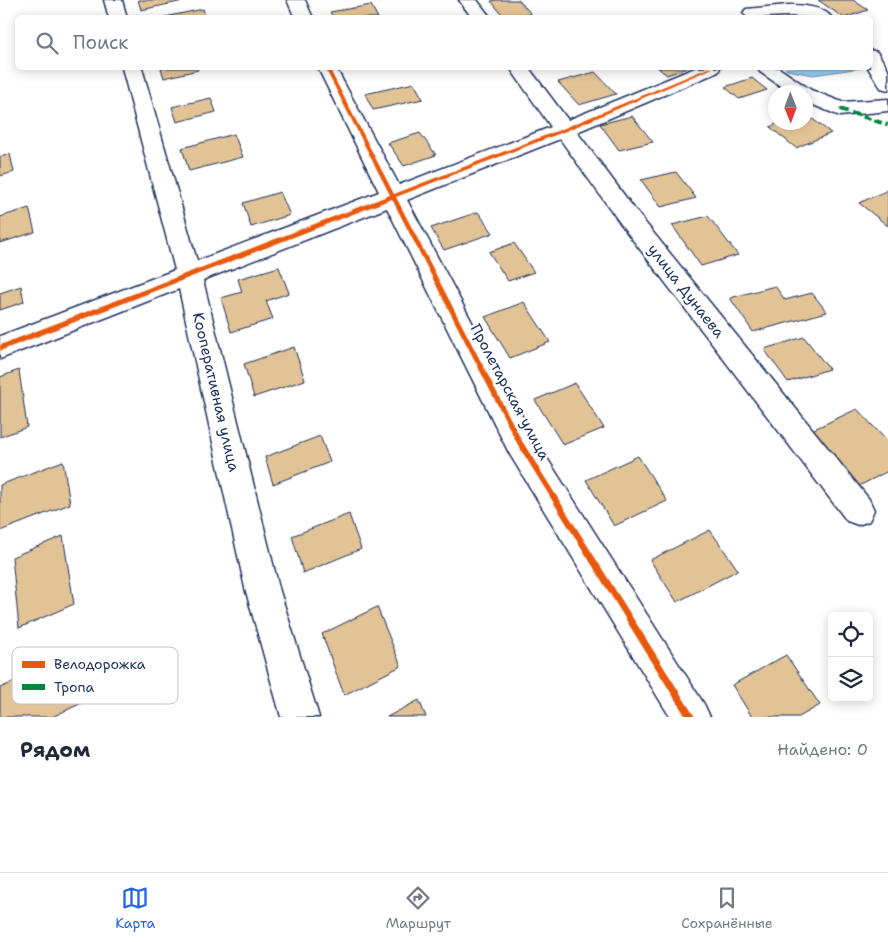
<!DOCTYPE html>
<html lang="ru">
<head>
<meta charset="utf-8">
<style>
  :root { --surface:#fff; --page:#f6f6f7; --text:#1f2937; --muted:#747a83; --line:#e0e1e3; --accent:#2563eb }
  body { margin:0; font-family:"Shantell Sans",sans-serif; background:var(--page); color:var(--text) }
  .controls { position:absolute; right:15px; bottom:15px; display:grid; overflow:hidden; border-radius:8px; box-shadow:0 2px 12px #0003 }
  .controls button { width:45px; height:45px; display:grid; place-items:center; padding:0; border:0; border-bottom:1px solid var(--line); background:var(--surface); color:var(--text); font:25px sans-serif }
  .compass { position:absolute; left:768px; top:85px; width:45px; height:45px; border-radius:50%; background:var(--surface); box-shadow:0 2px 12px #0003; rotate:179deg }
  .list { margin:0; padding:0; list-style:none }
  h2 { display:flex; justify-content:space-between; align-items:center; height:65px; margin:0; padding:0 20px; font-size:21px }
  h2 small { font-size:16px; font-weight:400; color:var(--muted) }
  .icon { flex:none; width:28px; height:28px; fill:none; stroke:currentColor; stroke-width:2; stroke-linecap:round; stroke-linejoin:round }
  .map { position:relative; flex:none; width:888px; height:717px; overflow:hidden }
  .search { position:absolute; background:var(--surface); box-shadow:0 2px 12px #0003; left:15px; right:15px; top:15px; height:55px; display:flex; align-items:center; gap:12px; box-sizing:border-box; padding:0 18px; border-radius:8px; color:var(--muted); font-size:19px }
  .sheet { height:155px; background:var(--surface) }
  nav { display:flex; justify-content:space-around; align-items:center; box-sizing:border-box; height:70px; border-top:1px solid var(--line); background:var(--surface); font-size:14px; color:var(--muted) }
  nav a { display:grid; justify-items:center; gap:2px }
  nav .on { color:var(--accent) }
  .map>svg:first-child { display:block }
</style>
</head>
<body>
<div class="map">
<svg width="888" height="717" viewBox="0 0 888 717">
  <rect width="100%" height="100%" fill="#fff"/>
  <filter id="ink" filterUnits="userSpaceOnUse"><feTurbulence type="fractalNoise" baseFrequency=".02" numOctaves="2"/><feDisplacementMap in="SourceGraphic" scale="10" xChannelSelector="R" yChannelSelector="G"/><feConvolveMatrix kernelMatrix="1 2 1 2 8 2 1 2 1" color-interpolation-filters="sRGB"/></filter>
  <g filter="url(#ink)">
    <polygon fill="#95cff5" stroke="#648fb9" points="785,68 861,68 813,75 787,70"/>
    <g fill="#e2c395" stroke="#1b2f5e">
      <polygon points="138,0 188,0 141,10"/>
      <polygon points="496,0 519,0 531,14 515,18 505,18 491,1"/>
      <polygon points="818,0 853,0 868,10 844,18"/>
      <polygon points="371,5 378,18 333,18 330,12"/>
      <polygon points="203,9 206,18 165,17"/>
      <polygon points="161,68 197,68 198,70 164,78"/>
      <polygon points="658,68 687,68 667,75"/>
      <polygon points="595,72 616,94 579,105 558,82"/>
      <polygon points="752,78 767,90 739,99 725,87"/>
      <polygon points="414,83 423,99 373,110 365,94"/>
      <polygon points="211,98 216,112 177,122 172,107"/>
      <polygon points="806,114 831,133 796,148 770,127 780,122 806,122"/>
      <polygon points="632,116 653,142 619,150 600,124"/>
      <polygon points="420,133 436,155 404,166 388,143"/>
      <polygon points="234,134 243,157 189,171 182,148"/>
      <polygon points="10,154 14,172 0,176 0,157"/>
      <polygon points="676,172 696,198 661,207 641,180"/>
      <polygon points="888,190 888,226 859,203"/>
      <polygon points="280,192 290,215 251,227 243,203"/>
      <polygon points="29,208 35,232 0,243 0,217"/>
      <polygon points="478,212 493,233 444,250 431,228"/>
      <polygon points="708,216 738,255 701,266 672,225"/>
      <polygon points="514,243 534,272 508,281 489,252"/>
      <polygon points="279,267 289,293 266,301 273,319 231,332 221,298 242,292 238,279"/>
      <polygon points="21,286 24,302 0,310 0,293"/>
      <polygon points="775,286 785,300 812,293 827,312 753,332 730,298"/>
      <polygon points="524,302 550,342 510,358 485,317"/>
      <polygon points="804,337 829,369 788,382 764,349"/>
      <polygon points="294,347 305,380 254,397 244,364"/>
      <polygon points="19,370 27,427 0,437 0,377"/>
      <polygon points="575,383 604,428 563,445 535,400"/>
      <polygon points="857,409 888,442 888,471 859,486 812,430"/>
      <polygon points="320,436 330,462 273,484 265,457"/>
      <polygon points="638,456 667,501 614,526 586,480"/>
      <polygon points="63,461 70,504 0,531 0,485"/>
      <polygon points="349,514 361,549 303,573 292,536"/>
      <polygon points="710,530 738,570 677,602 650,560"/>
      <polygon points="63,536 74,604 19,628 12,557"/>
      <polygon points="377,607 401,666 344,695 322,634"/>
      <polygon points="77,654 84,702 52,717 0,717 0,688"/>
      <polygon points="786,655 820,705 799,717 752,717 732,685"/>
      <polygon points="419,700 426,717 387,717"/>
    </g>
    <g fill="none" stroke-linecap="round" stroke-linejoin="round">
      <g stroke="#1b2f5e" stroke-width="3">
        <g id="minor">
          <polygon points="104,0 122,0 127,18 109,18"/>
          <polygon points="287,0 305,0 313,18 295,18"/>
          <polygon points="459,0 477,0 491,18 472,18"/>
          <path d="M788,5C801,5 824,6 832,18L788,16L748,18L743,13L746,9Z"/>
          <polygon points="870,50 877,52 888,69 888,90 881,88 868,68 870,68"/>
          <polygon points="122,68 142,68 197,261 379,192 318,68 336,68 399,185 551,127 510,68 529,68 568,120 695,68 720,68 718,72 577,132 639,215 869,499 874,510 869,521 858,525 847,521 623,227 560,139 407,200 531,433 704,704 710,717 670,717 509,453 387,208 203,280 279,588 319,717 281,717 245,588 179,289 0,359 0,336 175,270"/>
          <polygon points="758,68 779,68 811,90 842,102 888,99 888,111 840,116 806,102 806,92 789,92 760,72"/>
        </g>
      </g>
      <use href="#minor" fill="#fff" fill-rule="evenodd"/>
      <polyline stroke="#00873e" stroke-width="4" stroke-dasharray="8 4" stroke-linecap="butt" points="840,109 888,125"/>
      <g stroke="#fff" stroke-width="3">
        <polygon id="cycleway" points="325,68 329,68 394,194 562,129 708,68 713,68 566,131 396,197 522,441 695,717 686,717 518,445 392,199 0,351 0,345 390,195"/>
      </g>
      <use href="#cycleway" fill="#e8590c" fill-rule="evenodd"/>
    </g>
  </g>
  <g text-anchor="middle" stroke-width="5" stroke-linejoin="round" paint-order="stroke">
    <g font-size="15" fill="#1b2f5e" stroke="#fff">
      <text transform="translate(686 291) rotate(52)" y="5">улица Дунаева</text>
      <text transform="translate(216 392) rotate(77)" y="5">Кооперативная улица</text>
      <text transform="translate(510 392) rotate(62)" y="5">Пролетарская улица</text>
    </g>
  </g>
  <rect x="12" y="647" width="166" height="57" rx="8" fill="#fff" stroke="#bbc1cf" stroke-width="1"/>
  <rect x="22" y="661" width="23" height="7" fill="#e8590c"/>
  <rect x="22" y="684" width="23" height="6" fill="#00873e"/>
  <g font-size="14" fill="#1b2f5e">
    <text x="54" y="669">Велодорожка</text>
    <text x="54" y="692">Тропа</text>
  </g>
</svg>
<div class="controls">
<button><svg class="icon" aria-label="locate" viewBox="0 0 24 24"><circle cx="12" cy="12" r="6"/><path d="M12 2v4M12 18v4M2 12h4M18 12h4"/></svg></button>
<button><svg class="icon" aria-label="layers" viewBox="0 0 24 24"><path d="M12 4l9 5-9 5-9-5zM3 14l9 5 9-5"/></svg></button>
</div>
<svg class="compass" viewBox="-18 -18 36 36"><path d="M0-13l5 13h-10z" fill="#e53935"/><path d="M0 13l5-13h-10z" fill="#747a83"/></svg>
<div class="search"><svg class="icon" aria-label="search" viewBox="0 0 24 24"><circle cx="10" cy="10" r="6"/><path d="M15 15l6 6"/></svg>Поиск</div>
</div>
<section class="sheet">
<h2>Рядом<small>Найдено: 0</small></h2>
<ul class="list">
</ul>
</section>
<nav>
<a class="on"><svg class="icon" aria-label="map" viewBox="0 0 24 24"><path d="M3 6l6-2 6 2 6-2v14l-6 2-6-2-6 2zM9 4v14M15 6v14"/></svg>Карта</a>
<a><svg class="icon" aria-label="directions" viewBox="0 0 24 24"><path d="M12 3l9 9-9 9-9-9zM9 14v-3h6M13 9l2 2-2 2"/></svg>Маршрут</a>
<a><svg class="icon" aria-label="saved" viewBox="0 0 24 24"><path d="M7 4h10v16l-5-4-5 4z"/></svg>Сохранённые</a>
</nav>
</body>
</html>
